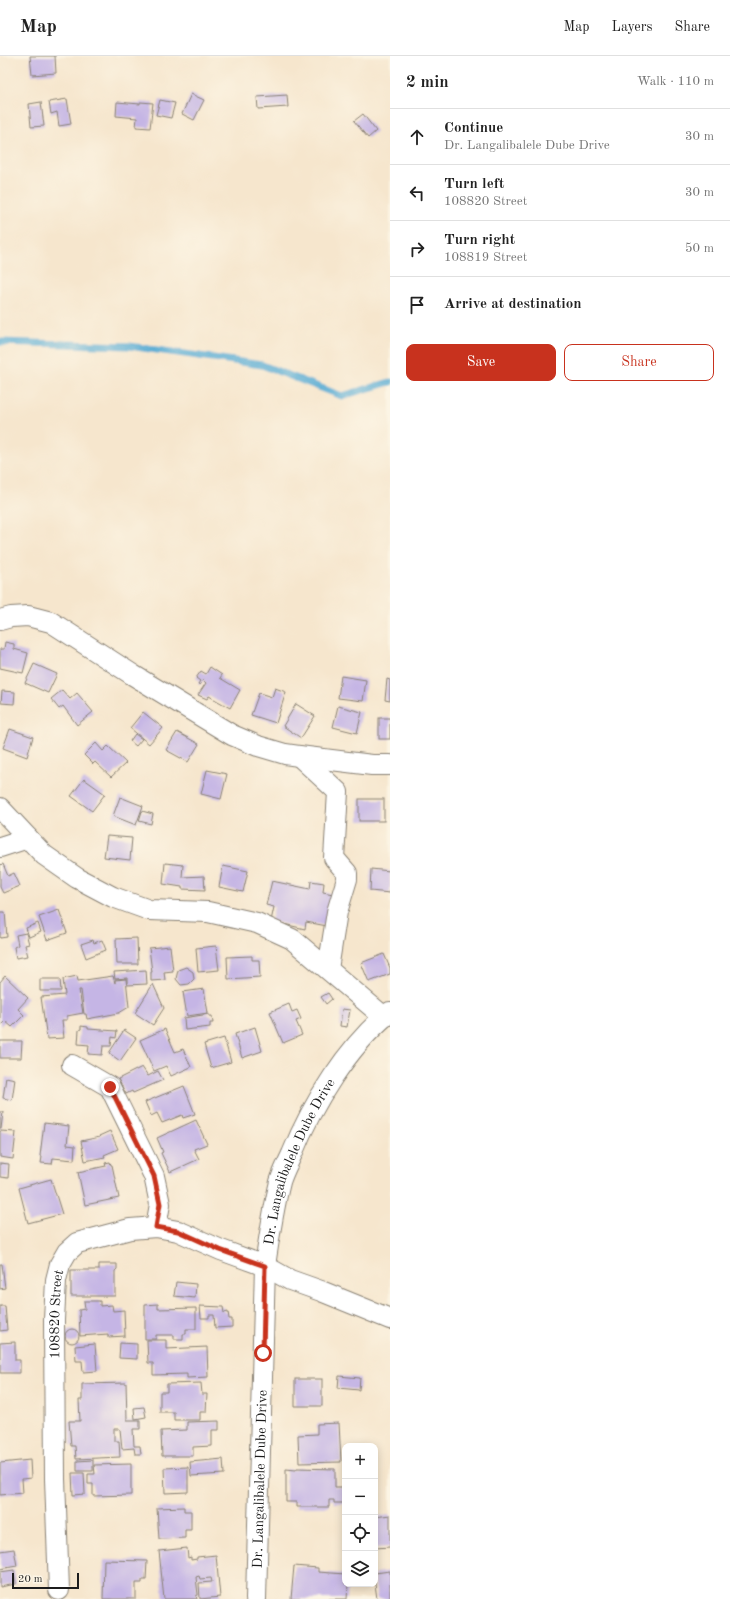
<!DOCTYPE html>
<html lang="en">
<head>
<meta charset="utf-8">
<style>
  :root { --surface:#fff; --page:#f6f6f6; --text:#222; --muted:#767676; --line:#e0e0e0; --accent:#c8321e }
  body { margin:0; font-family:"Old Standard TT",serif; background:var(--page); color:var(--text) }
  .controls { position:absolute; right:12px; bottom:12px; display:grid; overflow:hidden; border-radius:8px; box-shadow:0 2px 10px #0003 }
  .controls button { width:36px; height:36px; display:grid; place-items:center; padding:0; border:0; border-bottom:1px solid var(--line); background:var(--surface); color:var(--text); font:20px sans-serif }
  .scale { position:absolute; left:12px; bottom:10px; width:67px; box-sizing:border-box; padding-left:4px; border:2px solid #1c1c1c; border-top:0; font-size:11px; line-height:14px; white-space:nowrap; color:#1c1c1c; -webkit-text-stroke:3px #fcf5e5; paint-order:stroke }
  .stop { position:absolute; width:12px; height:12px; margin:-9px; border:3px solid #c8321e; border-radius:50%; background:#fff }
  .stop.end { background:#c8321e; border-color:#fff; box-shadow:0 1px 4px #0008 }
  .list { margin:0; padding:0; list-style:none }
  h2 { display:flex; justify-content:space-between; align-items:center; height:52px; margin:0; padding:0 16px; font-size:17px }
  h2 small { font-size:13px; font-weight:400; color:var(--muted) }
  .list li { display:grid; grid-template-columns:26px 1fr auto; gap:12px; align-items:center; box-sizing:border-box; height:56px; padding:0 16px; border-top:1px solid var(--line) }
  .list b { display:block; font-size:15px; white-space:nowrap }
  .list p { margin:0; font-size:13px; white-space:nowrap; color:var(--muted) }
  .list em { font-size:13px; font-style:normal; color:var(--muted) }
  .actions { display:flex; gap:8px; padding:12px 16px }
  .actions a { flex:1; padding:9px 0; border:1px solid var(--accent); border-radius:8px; text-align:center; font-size:14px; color:var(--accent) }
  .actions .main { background:var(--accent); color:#fff }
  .icon { flex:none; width:22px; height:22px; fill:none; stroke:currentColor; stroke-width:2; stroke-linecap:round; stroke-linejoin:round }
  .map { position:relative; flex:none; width:390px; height:1543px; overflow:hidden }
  header { display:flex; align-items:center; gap:24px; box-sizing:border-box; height:56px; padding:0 20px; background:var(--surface); border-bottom:1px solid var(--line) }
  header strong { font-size:19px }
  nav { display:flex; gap:22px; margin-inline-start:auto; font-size:14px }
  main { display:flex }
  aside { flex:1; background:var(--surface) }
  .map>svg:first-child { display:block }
</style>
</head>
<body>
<header>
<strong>Map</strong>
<nav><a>Map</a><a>Layers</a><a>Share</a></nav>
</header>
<main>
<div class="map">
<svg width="390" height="1543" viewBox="0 0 390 1543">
  <rect width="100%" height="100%" fill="#fcf5e5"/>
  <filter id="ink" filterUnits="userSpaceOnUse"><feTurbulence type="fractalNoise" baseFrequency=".025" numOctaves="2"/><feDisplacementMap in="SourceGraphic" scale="8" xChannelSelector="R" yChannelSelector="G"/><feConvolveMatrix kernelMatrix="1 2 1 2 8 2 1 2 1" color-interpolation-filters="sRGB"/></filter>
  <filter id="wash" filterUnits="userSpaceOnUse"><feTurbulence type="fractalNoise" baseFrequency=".012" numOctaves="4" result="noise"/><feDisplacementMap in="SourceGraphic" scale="16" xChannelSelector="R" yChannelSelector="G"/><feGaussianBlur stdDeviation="0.9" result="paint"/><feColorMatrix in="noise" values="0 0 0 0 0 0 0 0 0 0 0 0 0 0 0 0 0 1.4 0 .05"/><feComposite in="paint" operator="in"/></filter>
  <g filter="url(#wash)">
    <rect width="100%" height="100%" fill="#f6e6cd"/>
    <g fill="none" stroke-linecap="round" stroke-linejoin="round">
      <polyline stroke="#59acd4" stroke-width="7" points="0,286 129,290 262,309 342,340 390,326"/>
    </g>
    <g id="blocks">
      <g fill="#c5b5e5">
        <polygon points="30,0 55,0 56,17 32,19"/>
        <polygon points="191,38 204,44 194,64 182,58"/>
        <polygon points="287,39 288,51 258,53 257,41"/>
        <polygon points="67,43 71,68 59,70 57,56 51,58 49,46"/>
        <polygon points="160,44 175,47 171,62 156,59"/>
        <polygon points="41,46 44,70 31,71 29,48"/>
        <polygon points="117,46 140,48 140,46 153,47 150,72 136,71 137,62 116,60"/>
        <polygon points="363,58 376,75 368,82 354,65"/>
        <polygon points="5,586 14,588 14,593 28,597 23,617 0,612 0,593 4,593"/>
        <polygon points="34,608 57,618 48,637 25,627"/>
        <polygon points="210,611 222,619 220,622 240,634 230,652 209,640 207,643 198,639 206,627 203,624 200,629 198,628 200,625 196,622 201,615 206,618"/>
        <polygon points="341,620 366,624 363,645 338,642"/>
        <polygon points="387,623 390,624 390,645 385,644"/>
        <polygon points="275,632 286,636 276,667 251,659 259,637 272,641"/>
        <polygon points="62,634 70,643 77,637 93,656 77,669 63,650 59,653 51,643"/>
        <polygon points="2,635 15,636 14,648 1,647"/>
        <polygon points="296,648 315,660 301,682 283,670"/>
        <polygon points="338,650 362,656 357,677 333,671"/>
        <polygon points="143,656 163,672 149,688 130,672"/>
        <rect x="379" y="662" width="11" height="21"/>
        <polygon points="10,673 33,681 27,701 3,692"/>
        <polygon points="177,676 199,688 188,706 166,694"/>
        <polygon points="135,678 142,683 136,690 130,685"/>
        <polygon points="96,687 103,695 108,690 126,707 111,721 95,706 93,708 84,699"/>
        <polygon points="207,714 227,718 221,743 201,738"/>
        <polygon points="84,723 105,738 92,755 71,740"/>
        <polygon points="120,741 143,750 136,769 113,760"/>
        <rect x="359" y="743" width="25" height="22"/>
        <polygon points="142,755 153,758 151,768 139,765"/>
        <polygon points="107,780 132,782 130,804 104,801"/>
        <polygon points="165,807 183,809 182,821 204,820 205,834 182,833 182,831 163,828"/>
        <polygon points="3,808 8,820 14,817 20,830 3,837 0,831 0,809"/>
        <polygon points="223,810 248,815 243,836 219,831"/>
        <polygon points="371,813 390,815 390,837 370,835"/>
        <polygon points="272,825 310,833 311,825 324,827 323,836 333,838 327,870 306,866 305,873 271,865 274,851 266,849"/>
        <polygon points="59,854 67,877 47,884 39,861"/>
        <polygon points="0,856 5,856 7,881 0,882"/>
        <polygon points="38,867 41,876 29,881 26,872"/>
        <polygon points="26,877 29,888 25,889 28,900 16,902 14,891 18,889 16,879"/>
        <polygon points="137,882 138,908 117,908 116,883"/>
        <polygon points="93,884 94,887 102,884 106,894 86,902 81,888"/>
        <polygon points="170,890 173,915 164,916 165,924 151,925 151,916 152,916 149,892"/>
        <polygon points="216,890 219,914 198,916 196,892"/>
        <polygon points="384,898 390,912 390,918 369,926 361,907"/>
        <polygon points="252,900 252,904 259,904 260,921 228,923 227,901"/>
        <polygon points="186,911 193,916 194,923 189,928 181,929 176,923 178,914"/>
        <polygon points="146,914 147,928 127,929 127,922 115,923 114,916"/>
        <polygon points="5,920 28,942 18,953 24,959 12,971 5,965 0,970 0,926"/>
        <polygon points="77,920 78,925 113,920 115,927 115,924 126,923 129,951 119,957 87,963 86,958 84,958 81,934 79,934 83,957 67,960 67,964 62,964 64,982 47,983 41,941 65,939 63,923"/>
        <polygon points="40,923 60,923 61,935 40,935"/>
        <polygon points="153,928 164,952 153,969 135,957"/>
        <polygon points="204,933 208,957 187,960 183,936"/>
        <polygon points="328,937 332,943 326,948 321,941"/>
        <polygon points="289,948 292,956 297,954 301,963 296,965 302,979 283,987 270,956"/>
        <polygon points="342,953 350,954 347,971 340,970"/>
        <polygon points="209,958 209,960 212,960 213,967 210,967 210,971 185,974 184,962"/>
        <polygon points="81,970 88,971 88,973 117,975 116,982 112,981 111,990 103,990 102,999 88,998 89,989 78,988 79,974 81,973"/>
        <polygon points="255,971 262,995 242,1002 235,978"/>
        <polygon points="165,973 175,996 183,993 191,1011 171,1020 166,1010 154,1015 140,984"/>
        <polygon points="124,974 136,982 120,1005 109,997"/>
        <polygon points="224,982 231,1006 211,1012 204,988"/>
        <polygon points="0,985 22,985 21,1002 0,1002"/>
        <polygon points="142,1011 148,1020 158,1015 163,1024 133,1037 132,1035 126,1038 118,1023"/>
        <polygon points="6,1021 15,1023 12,1044 3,1042"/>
        <polygon points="184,1030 195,1058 183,1062 182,1059 162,1067 157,1057 151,1060 145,1046"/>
        <polygon points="0,1056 3,1056 1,1073 0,1073"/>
        <polygon points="196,1064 207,1088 194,1093 199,1103 170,1116 161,1097 163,1096 157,1082"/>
        <polygon points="44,1067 69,1070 67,1089 75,1090 74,1104 53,1102 52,1108 41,1107 42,1101 40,1100"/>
        <polygon points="0,1075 16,1076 13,1103 0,1101"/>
        <polygon points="110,1075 118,1093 104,1099 105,1101 85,1105 81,1085 100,1081 99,1080"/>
        <polygon points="110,1106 111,1109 112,1109 119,1142 85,1149 78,1116 106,1110 105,1107"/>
        <polygon points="0,1107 9,1108 8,1122 0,1121"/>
        <polygon points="51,1123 62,1158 28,1167 19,1132"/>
        <polygon points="0,1208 2,1208 5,1232 0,1233"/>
        <polygon points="99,1208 117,1208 117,1213 115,1215 115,1240 71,1240 71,1214 99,1214"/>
        <polygon points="176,1226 196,1228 195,1242 174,1240"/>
        <polygon points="84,1245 100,1245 100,1250 112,1249 113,1255 124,1254 125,1280 108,1281 108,1278 80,1280 79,1254 85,1253"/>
        <polygon points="158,1248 158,1253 196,1252 196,1273 186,1273 186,1278 183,1278 183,1283 174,1283 174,1279 156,1279 156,1283 145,1283 145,1249"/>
        <polygon points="0,1250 5,1250 7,1274 0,1275"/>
        <polygon points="200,1250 223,1251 224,1257 228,1256 229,1263 232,1263 232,1271 215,1272 214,1259 209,1259 209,1262 201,1262"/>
        <circle cx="72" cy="1280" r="7"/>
        <polygon points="147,1284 166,1284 166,1293 207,1291 208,1321 187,1322 187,1318 153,1319 153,1307 148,1307"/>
        <polygon points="15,1286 15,1304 20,1304 20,1317 0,1317 0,1287"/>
        <polygon points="120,1287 137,1288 137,1303 119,1302"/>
        <polygon points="95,1288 97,1315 83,1316 82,1305 76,1305 75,1290"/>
        <polygon points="339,1320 360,1322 359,1334 338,1332"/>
        <rect x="295" y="1323" width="27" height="27"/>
        <polygon points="126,1327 127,1364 140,1364 140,1373 133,1373 134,1390 140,1390 141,1398 135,1398 134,1392 122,1393 120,1373 114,1373 114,1385 119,1385 120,1401 76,1403 75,1390 71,1390 69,1365 80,1365 79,1344 82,1344 82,1328"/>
        <polygon points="201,1327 202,1338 207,1338 206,1356 200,1356 200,1364 174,1364 174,1356 160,1356 160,1336 167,1336 167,1328"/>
        <polygon points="144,1351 146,1361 135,1363 134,1352"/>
        <polygon points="219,1365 219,1374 212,1374 212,1390 193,1391 193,1400 162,1400 161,1375 187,1374 187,1366"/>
        <polygon points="339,1367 341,1406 299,1407 298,1379 317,1378 317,1368"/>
        <polygon points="223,1403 224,1418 191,1420 190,1406"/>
        <polygon points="30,1404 31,1422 22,1423 23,1437 0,1439 0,1407"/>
        <polygon points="93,1404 93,1415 77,1415 77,1405"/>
        <polygon points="131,1408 131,1439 93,1440 93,1428 88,1428 88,1418 95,1418 94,1409"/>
        <polygon points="188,1411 188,1436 165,1437 164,1412"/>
        <polygon points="297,1412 335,1413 335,1431 345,1431 345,1447 334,1447 334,1444 329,1444 329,1451 297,1451 297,1446 286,1446 286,1413 296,1414"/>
        <polygon points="72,1417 84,1417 85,1438 73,1439"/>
        <polygon points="184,1451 184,1455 191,1455 191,1474 185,1474 185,1482 159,1483 157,1452"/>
        <polygon points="390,1459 390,1491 375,1492 375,1461"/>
        <polygon points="187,1492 188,1502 191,1501 191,1504 197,1503 197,1501 216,1499 220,1541 200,1543 199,1527 212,1526 211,1522 200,1523 199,1520 196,1521 198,1539 196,1540 197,1543 164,1543 159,1495"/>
        <polygon points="14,1493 17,1510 0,1513 0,1495"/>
        <polygon points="104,1504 147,1505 146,1524 142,1524 142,1527 136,1527 136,1543 103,1543"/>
        <polygon points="294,1510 318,1512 318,1516 345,1518 345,1528 348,1528 347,1543 291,1543"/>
        <polygon points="14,1514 16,1528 0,1531 0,1516"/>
        <polygon points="390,1515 390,1543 377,1543 375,1528 375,1517"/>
      </g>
    </g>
  </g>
  <g filter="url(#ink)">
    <use href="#blocks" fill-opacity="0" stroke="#898174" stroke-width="1"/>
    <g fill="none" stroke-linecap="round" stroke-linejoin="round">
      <g stroke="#898174" stroke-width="22">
        <g id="street">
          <polyline points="0,564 11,561 28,560 51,566 133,619 232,679 258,690 285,698 299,700 372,709 390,709"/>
          <polyline points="299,700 338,736 334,802 347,817 347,823 337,856 328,913"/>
          <polyline points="0,752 44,799 77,822 113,841 149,854 208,856 257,867 292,883 384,961"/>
          <polyline points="0,791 28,782"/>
          <polyline points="72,1009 110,1031 154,1120 160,1148 156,1171"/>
          <path id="s1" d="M59,1534L55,1423L54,1264L56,1224L60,1208L67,1196L77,1187L130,1173L156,1171L178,1175L221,1194L265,1210L290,1224L321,1235L390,1263"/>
          <path id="s2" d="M256,1543L265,1210C269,1182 273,1154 280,1126C283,1116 288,1107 292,1098C312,1048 348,990 390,956"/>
        </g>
      </g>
      <use href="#street" stroke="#fff" stroke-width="20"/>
    </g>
  </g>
  <g fill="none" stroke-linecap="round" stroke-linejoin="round" filter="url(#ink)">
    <polyline stroke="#c8321e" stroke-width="5" points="110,1031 154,1120 160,1148 156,1171 178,1175 220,1194 265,1210 263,1297"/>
  </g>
  <g text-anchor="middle" stroke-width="3" stroke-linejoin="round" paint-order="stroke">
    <g font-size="14" fill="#1c1c1c" stroke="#fcf5e5">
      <text dy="5" stroke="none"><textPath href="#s2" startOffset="444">Dr. Langalibalele Dube Drive</textPath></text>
      <text dy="5" stroke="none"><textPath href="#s1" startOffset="276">108820 Street</textPath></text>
      <text dy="5" stroke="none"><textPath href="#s2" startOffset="120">Dr. Langalibalele Dube Drive</textPath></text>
    </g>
  </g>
</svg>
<div class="controls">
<button>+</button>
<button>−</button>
<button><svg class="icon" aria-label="locate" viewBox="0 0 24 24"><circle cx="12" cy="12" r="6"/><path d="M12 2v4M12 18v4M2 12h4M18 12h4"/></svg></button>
<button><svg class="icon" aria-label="layers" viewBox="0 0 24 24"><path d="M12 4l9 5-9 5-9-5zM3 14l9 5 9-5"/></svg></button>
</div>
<div class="scale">20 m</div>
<div class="stop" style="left:263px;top:1297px"></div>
<div class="stop end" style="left:110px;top:1031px"></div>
</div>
<aside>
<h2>2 min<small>Walk · 110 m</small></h2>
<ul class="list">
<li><svg class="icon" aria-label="ahead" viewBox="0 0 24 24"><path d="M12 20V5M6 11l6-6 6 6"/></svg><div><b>Continue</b><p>Dr. Langalibalele Dube Drive</p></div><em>30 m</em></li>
<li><svg class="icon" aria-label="left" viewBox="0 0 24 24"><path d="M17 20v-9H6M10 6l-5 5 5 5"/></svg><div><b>Turn left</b><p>108820 Street</p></div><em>30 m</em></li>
<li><svg class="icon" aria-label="right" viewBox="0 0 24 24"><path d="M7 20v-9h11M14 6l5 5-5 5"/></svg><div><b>Turn right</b><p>108819 Street</p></div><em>50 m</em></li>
<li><svg class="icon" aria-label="arrive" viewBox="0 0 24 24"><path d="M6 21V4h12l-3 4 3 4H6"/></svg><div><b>Arrive at destination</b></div></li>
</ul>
<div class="actions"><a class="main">Save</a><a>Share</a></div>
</aside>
</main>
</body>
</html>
